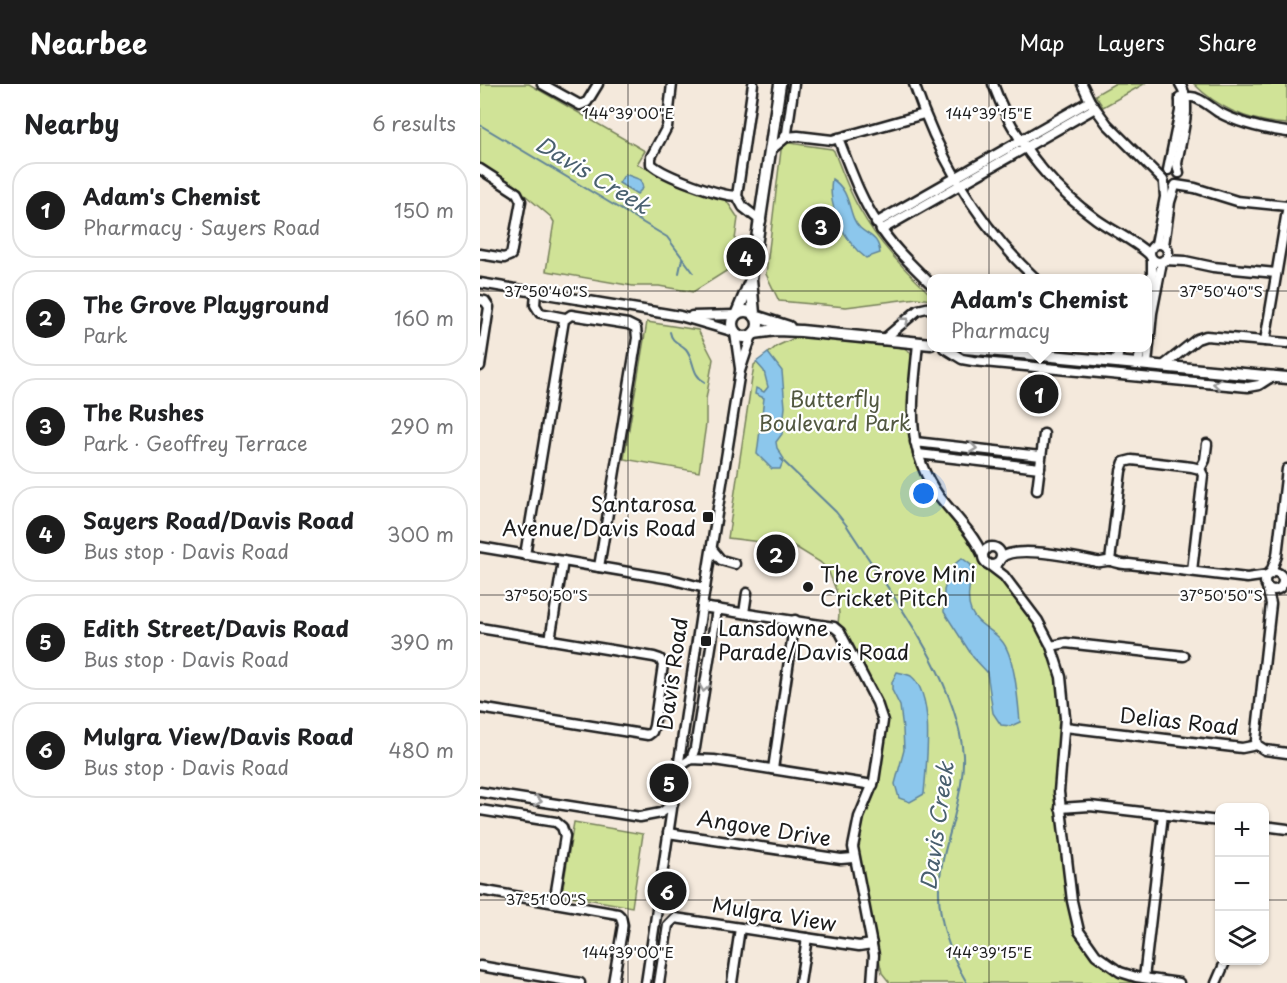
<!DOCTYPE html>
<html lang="en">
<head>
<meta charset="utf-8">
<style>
  :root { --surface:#fff; --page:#f6f6f6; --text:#202124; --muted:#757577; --line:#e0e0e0; --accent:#1c1c1c }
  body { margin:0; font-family:"Playpen Sans",sans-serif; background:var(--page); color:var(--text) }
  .controls { position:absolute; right:18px; bottom:18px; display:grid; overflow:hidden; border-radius:12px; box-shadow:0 2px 4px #0004 }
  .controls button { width:54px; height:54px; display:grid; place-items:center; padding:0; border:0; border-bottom:2px solid var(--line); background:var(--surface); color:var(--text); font:30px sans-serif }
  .you { position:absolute; left:444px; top:410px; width:21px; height:21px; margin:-15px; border:4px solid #fff; border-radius:50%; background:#1a73e8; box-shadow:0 0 0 9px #1a73e833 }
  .badge { display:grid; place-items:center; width:39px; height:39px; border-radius:50%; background:var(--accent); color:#fff; font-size:20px; font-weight:700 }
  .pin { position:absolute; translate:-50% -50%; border:3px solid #fff; box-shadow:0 2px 6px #0006 }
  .popup { position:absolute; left:447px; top:190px; width:225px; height:78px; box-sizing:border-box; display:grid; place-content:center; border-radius:12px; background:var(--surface); filter:drop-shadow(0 2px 4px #0005); font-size:20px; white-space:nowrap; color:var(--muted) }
  .popup b { font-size:22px; color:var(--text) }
  .popup::after { content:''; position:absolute; left:50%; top:100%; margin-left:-12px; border:12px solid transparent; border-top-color:var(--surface) }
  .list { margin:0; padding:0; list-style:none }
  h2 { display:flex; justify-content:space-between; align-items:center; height:78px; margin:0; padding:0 24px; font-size:26px }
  h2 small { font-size:20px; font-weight:400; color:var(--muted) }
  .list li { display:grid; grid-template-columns:39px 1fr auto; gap:18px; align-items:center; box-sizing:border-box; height:96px; margin:0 12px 12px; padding:0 12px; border:2px solid var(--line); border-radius:24px }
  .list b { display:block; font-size:22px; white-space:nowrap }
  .list p { margin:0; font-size:20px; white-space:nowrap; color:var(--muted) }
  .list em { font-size:20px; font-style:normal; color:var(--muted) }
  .icon { flex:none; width:33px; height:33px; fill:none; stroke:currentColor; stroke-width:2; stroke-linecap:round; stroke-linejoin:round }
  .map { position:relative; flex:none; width:807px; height:899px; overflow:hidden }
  header { display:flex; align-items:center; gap:36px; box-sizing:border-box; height:84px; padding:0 30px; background:var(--accent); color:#fff }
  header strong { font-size:28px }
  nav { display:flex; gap:33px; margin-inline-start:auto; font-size:21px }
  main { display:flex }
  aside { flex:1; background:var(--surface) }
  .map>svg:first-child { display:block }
</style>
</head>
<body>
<header>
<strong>Nearbee</strong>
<nav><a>Map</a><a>Layers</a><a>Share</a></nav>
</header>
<main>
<aside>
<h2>Nearby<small>6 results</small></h2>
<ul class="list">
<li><span class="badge">1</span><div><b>Adam's Chemist</b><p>Pharmacy · Sayers Road</p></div><em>150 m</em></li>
<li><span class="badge">2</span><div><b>The Grove Playground</b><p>Park</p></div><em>160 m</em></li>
<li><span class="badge">3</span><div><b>The Rushes</b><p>Park · Geoffrey Terrace</p></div><em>290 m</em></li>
<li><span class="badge">4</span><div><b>Sayers Road/Davis Road</b><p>Bus stop · Davis Road</p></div><em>300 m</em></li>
<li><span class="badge">5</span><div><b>Edith Street/Davis Road</b><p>Bus stop · Davis Road</p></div><em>390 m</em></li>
<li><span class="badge">6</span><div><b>Mulgra View/Davis Road</b><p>Bus stop · Davis Road</p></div><em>480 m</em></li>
</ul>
</aside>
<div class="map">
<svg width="807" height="899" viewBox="0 0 807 899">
  <rect width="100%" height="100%" fill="#f4e9dc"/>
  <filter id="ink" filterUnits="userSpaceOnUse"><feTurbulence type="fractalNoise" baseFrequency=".0167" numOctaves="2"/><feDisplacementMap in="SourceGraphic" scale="12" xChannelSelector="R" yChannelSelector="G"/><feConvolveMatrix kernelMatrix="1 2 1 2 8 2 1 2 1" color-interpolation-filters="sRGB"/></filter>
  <g filter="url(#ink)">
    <g fill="#d0e397" stroke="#76805a" stroke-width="1.5">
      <polygon points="0,0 49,0 165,67 157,80 201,101 246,116 258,134 251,184 213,208 179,202 153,202 66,187 74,138 71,133 33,101 0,80"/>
      <polygon points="634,0 664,0 623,23 615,11"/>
      <path d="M714,0H807V40C772,38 739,25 714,0Z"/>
      <path d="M302,58L352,65L354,67C362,87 369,108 380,126C398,159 424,185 451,211V216L437,214L366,223L299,217L286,190Z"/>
      <polygon points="167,238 218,246 233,275 226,315 226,340 219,388 144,375"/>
      <path d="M319,252L424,264L430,268L433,275L428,325L429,342L432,363L441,389L488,453L503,479L517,488L552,535L563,555L576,590L581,639L575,698V713C578,739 582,765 585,791C593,855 602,889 673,899H410L402,889L376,771L377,755L405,632L403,624L358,540L359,530L356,506L348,486L340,478L314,462L248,454L274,281L297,262Z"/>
      <polygon points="94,738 163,750 152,823 84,811 82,808"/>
    </g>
    <g fill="#8cc7ec" stroke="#5f8399" stroke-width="1.5">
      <polygon points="145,90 161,96 163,104 157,110 139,99"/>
      <path d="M352,95C373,108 367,132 380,144C390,153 398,152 400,169L386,174C365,159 347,122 352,95Z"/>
      <polygon points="288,269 302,287 305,323 302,350 296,358 297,364 304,375 300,385 292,385 277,370 284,314 275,310 276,304 284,308 288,303 284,287 276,278"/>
      <path d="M482,474L491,481C492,496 485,513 491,527C497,541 512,545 521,556C535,571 538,617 540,638L531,642L521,641L513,629L507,588L493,573L464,528V506L468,494L476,479Z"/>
      <path d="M417,588C421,589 427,590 431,592C456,612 446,682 444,710L430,718L419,714L415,700L424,666L423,645L420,622L412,606V598Z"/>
    </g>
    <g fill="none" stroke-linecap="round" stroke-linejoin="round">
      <g stroke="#5f8399" stroke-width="2">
        <polyline points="0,41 187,153 213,188"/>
        <polyline points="199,189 202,175"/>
        <path d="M190,248C192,259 199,258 206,265C215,276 211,291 225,298"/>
        <path d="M301,375L356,428L367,442C409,508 477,592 483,671C484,694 478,715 473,738C467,759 460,782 459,804C458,837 471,872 487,899"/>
      </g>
      <g stroke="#1c1c1c" stroke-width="13">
        <g id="minor">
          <polyline points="62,0 100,21 107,18 118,0"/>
          <path d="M192,0L187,43L171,73V80C184,92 240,112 257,112"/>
          <polyline points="273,0 257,112 263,123 281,137"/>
          <path d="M434,0C459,74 498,141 555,194"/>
          <path d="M513,0C533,55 569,101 616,135C634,148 654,156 670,171"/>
          <polyline points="602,0 610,17 627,40 683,96"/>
          <path d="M700,16C706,13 712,11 718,15C725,18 732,24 738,28C760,40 783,45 807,48"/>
          <polyline points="305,53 318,52 352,56 444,30"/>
          <path d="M358,54C370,84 380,114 398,140C412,163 432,181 451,200"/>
          <polyline points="292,65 304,55 307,49 314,0"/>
          <polyline points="0,85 37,109 41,117 31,171 24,174 0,170"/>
          <polyline points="688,86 700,27 700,13"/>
          <path d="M699,89L697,80C700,57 714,20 700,0"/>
          <polyline points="696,101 715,104 757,117 807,122"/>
          <polyline points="396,139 610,17"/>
          <polyline points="401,146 615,24"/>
          <circle cx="679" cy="169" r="9"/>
          <polyline points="676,160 685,113 684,99"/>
          <polyline points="684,161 690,118 695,102"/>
          <polyline points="684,176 705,177 733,183 796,189"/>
          <polyline points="0,199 200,232 255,248"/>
          <polyline points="56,208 55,221 60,229 85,234"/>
          <polyline points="0,216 5,217 9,223 0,282"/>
          <polyline points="667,221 672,190 672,175"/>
          <polyline points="212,232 255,231"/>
          <polyline points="255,249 260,284"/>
          <polyline points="403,256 438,226 451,223"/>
          <polyline points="785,257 807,127"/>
          <path d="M438,259C433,315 423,363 459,412C474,431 493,449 503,472"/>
          <polyline points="464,264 482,275 493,277 768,303 779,301 793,292"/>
          <polyline points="634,264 638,271 637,278"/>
          <polyline points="658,279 661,264"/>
          <polyline points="667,280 672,229 682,178"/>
          <polyline points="683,282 717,255 726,252 807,259"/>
          <polyline points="435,358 561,372"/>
          <polyline points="438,370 560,384"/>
          <polyline points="720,385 725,376 727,360"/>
          <polyline points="557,406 564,350"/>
          <polyline points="0,463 190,495 225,504"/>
          <circle cx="512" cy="472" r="9"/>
          <polyline points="232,465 241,476 255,480"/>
          <polyline points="45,471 84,236 91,231 148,240 156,244 157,254 119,483"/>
          <path d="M521,474C536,460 597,474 617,478C622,479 626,476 631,477C638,479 641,481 649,480L767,494L788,491"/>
          <polyline points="630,477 641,387 644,378 652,376 712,383 720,385 723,391 712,487"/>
          <polyline points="507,479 524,492 558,537 571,562 581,593 585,634 579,708 592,817 599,847 616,871 640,888 656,893 699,899"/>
          <circle cx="794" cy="497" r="9"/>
          <polyline points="790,490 797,472 807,385"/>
          <polyline points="222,523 354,543 360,548 397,619 403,637 394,697 379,733 373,763 394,871 392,899"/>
          <polyline points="264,529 267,509"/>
          <polyline points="0,544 174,573 180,575 183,581 174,642 172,648 168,651 0,624"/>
          <polyline points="70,556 83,477"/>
          <polyline points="571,562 586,559 704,572"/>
          <polyline points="585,643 762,664 777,661 785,666 807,669"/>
          <polyline points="777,661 776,656 791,520 787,503"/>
          <polyline points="211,675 215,664 237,525"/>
          <polyline points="199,683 211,675 234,676 393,701"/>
          <polyline points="293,685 315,536"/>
          <polyline points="0,708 160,733 181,729 193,720"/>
          <polyline points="580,724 610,722 740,737"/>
          <polyline points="0,726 76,738 82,743 85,752 74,819"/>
          <polyline points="784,742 807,745"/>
          <polyline points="188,749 361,775 373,774"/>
          <polyline points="0,806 138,830 141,833 143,841 133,899"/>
          <polyline points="0,882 100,899"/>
          <polyline points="664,894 683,730"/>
          <polyline points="166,899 222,523 260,287 272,251"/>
          <polyline points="179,899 188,841 195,834 379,862 392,860"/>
          <polyline points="252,899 260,844"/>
          <polyline points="320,899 327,854"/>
          <polyline points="736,899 746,876"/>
        </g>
      </g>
      <g stroke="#1c1c1c" stroke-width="15">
        <g id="major">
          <circle cx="265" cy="240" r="13"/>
          <polyline points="257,229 270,198"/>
          <polyline points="274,230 271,195 300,0"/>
          <polyline points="275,232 309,243"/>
          <polyline points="274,249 296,246 321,247 451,260"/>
          <polyline points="485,264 807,294"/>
        </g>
      </g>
      <use href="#minor" stroke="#fff" stroke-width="8"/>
      <use href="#major" stroke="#fff" stroke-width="10"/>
    </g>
    <defs><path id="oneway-chevron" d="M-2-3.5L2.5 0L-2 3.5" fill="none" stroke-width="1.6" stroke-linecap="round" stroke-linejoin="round" transform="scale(1.5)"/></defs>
    <g stroke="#999">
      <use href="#oneway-chevron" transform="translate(425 237) rotate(-39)"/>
      <use href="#oneway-chevron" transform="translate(737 300) rotate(-175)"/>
      <use href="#oneway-chevron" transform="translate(493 364) rotate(7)"/>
      <use href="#oneway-chevron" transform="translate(224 604) rotate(99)"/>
      <use href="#oneway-chevron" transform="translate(58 717) rotate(9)"/>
    </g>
  </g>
  <path fill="none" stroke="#1c1c1c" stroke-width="1.5" stroke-opacity="0.45" d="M148,0V899M509,0V899M0,207H807M0,511H807M0,816H740M784,816H807"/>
  <g fill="#1c1c1c" stroke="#fff" stroke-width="2">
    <rect x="222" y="427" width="12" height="12" rx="3"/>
    <circle cx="328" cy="503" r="6"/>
    <rect x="220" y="551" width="12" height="12" rx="3"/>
  </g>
  <g text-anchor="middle" stroke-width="4.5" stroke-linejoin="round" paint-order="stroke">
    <g font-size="21" fill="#525841" stroke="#fff">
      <text x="355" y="323">Butterfly<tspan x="355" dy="24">Boulevard Park</tspan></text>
    </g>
    <g font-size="21" fill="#1c1c1c" stroke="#fff" text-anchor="start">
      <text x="216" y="428" text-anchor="end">Santarosa<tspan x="216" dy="24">Avenue/Davis Road</tspan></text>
      <text x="340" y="498">The Grove Mini<tspan x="340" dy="24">Cricket Pitch</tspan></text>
      <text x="238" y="552">Lansdowne<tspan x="238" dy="24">Parade/Davis Road</tspan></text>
    </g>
    <g font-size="21" fill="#1c1c1c" stroke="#fff">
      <text transform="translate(193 590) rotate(-82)" y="7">Davis Road</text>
      <text transform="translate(699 638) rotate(6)" y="7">Delias Road</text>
      <text transform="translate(284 745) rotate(9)" y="7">Angove Drive</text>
      <text transform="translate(294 831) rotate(9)" y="7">Mulgra View</text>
    </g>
    <g font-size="22" font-style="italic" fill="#49606f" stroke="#fff">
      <text transform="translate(113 91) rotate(31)" y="8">Davis Creek</text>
      <text transform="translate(457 742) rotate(-82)" y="8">Davis Creek</text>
    </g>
  </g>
  <g font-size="15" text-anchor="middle" fill="#1c1c1c" stroke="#fff" stroke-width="4.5" stroke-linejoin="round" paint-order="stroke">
    <text x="148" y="35">144°39'00"E</text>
    <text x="509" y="35">144°39'15"E</text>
    <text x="66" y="213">37°50'40"S</text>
    <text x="741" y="213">37°50'40"S</text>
    <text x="66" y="517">37°50'50"S</text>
    <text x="741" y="517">37°50'50"S</text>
    <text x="66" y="821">37°51'00"S</text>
    <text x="148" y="874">144°39'00"E</text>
    <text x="509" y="874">144°39'15"E</text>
  </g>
</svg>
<div class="controls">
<button>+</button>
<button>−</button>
<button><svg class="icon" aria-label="layers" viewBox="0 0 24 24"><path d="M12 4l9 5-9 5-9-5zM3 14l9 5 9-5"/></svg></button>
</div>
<div class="you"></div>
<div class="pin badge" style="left:559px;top:310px">1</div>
<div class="popup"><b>Adam's Chemist</b>Pharmacy</div>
<div class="pin badge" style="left:296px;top:470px">2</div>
<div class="pin badge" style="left:341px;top:142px">3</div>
<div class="pin badge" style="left:266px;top:173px">4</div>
<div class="pin badge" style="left:189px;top:699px">5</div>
<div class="pin badge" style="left:187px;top:807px">6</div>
</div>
</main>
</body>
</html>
